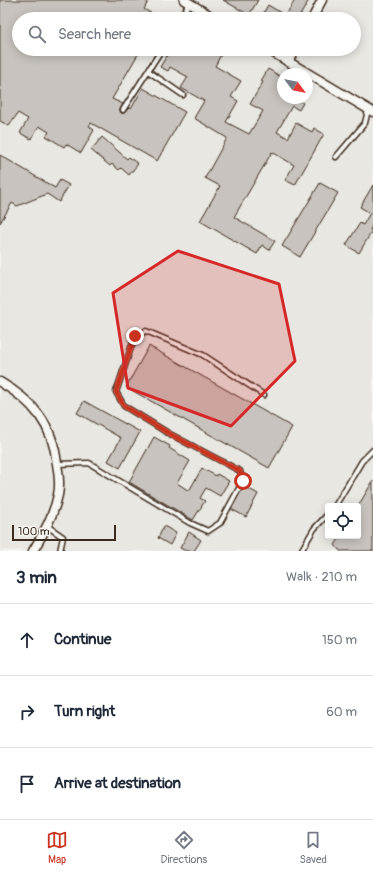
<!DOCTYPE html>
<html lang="en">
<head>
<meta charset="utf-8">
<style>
  :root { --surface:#fff; --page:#f6f6f7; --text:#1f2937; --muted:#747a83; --line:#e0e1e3; --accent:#c8321e }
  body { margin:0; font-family:Pangolin,sans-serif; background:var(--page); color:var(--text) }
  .controls { position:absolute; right:12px; bottom:12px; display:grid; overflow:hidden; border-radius:4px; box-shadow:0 2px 10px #0003 }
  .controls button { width:36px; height:36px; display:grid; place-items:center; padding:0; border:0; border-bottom:1px solid var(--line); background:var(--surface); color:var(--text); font:20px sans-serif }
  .compass { position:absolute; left:277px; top:68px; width:36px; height:36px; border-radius:50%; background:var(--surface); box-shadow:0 2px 10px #0003; rotate:122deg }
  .scale { position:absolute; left:12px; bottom:10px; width:104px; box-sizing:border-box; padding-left:4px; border:2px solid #3b2a1e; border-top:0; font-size:11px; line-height:14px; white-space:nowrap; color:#3b2a1e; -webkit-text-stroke:3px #f6f6f2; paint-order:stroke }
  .stop { position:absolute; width:12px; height:12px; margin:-9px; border:3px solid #c8321e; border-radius:50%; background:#fff }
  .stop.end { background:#c8321e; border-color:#fff; box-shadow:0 1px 4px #0008 }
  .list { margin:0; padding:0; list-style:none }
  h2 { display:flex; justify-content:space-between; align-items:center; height:52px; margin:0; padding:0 16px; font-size:17px }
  h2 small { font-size:13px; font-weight:400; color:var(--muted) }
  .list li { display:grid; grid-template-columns:26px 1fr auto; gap:12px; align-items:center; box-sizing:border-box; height:72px; padding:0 16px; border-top:1px solid var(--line) }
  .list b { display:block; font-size:15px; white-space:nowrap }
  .list em { font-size:13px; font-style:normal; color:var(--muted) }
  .icon { flex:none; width:22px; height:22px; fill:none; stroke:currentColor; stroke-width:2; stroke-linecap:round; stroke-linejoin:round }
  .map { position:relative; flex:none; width:373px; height:551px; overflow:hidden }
  .search { position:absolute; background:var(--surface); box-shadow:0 2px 10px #0003; left:12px; right:12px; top:12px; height:44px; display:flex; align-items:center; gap:10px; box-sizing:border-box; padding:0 14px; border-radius:22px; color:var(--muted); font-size:15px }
  .sheet { height:268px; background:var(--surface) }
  nav { display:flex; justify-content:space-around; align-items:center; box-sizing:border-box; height:56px; border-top:1px solid var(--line); background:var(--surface); font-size:11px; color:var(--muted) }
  nav a { display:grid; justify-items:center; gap:2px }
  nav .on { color:var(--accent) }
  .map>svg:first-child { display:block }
</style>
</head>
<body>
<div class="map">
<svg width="373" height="551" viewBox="0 0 373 551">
  <rect width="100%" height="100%" fill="#f6f6f2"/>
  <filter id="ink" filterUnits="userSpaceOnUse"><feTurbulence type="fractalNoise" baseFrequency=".025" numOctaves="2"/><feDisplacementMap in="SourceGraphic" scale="8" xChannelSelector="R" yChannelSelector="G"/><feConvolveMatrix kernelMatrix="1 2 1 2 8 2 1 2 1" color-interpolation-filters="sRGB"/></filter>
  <g filter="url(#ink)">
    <path fill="#e8e7e2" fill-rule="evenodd" d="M0,0H373V551H0ZM19,19H354V49H19ZM283,74H307V98H283ZM328,506H358V536H328Z"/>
    <g fill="#c8c3be" stroke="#3b2a1e">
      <polygon points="0,0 149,0 144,9 154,15 152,19 19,19 19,49 141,49 112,99 123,104 120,110 121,113 124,113 129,108 131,109 143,88 185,112 157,161 91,123 89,126 94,130 81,153 66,144 64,147 46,136 49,132 39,126 31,139 20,133 28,119 18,113 9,126 0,121"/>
      <polygon points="223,0 258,0 249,15"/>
      <polygon points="295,0 309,0 298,19 294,19 286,15"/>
      <polygon points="268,5 291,19 260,19"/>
      <polygon points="171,49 174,49 182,53 184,49 224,49 215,66 241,81 231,97 238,101 226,122 249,134 263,111 250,104 263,82 261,81 268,69 283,78 283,98 295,98 303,103 299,110 292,106 277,132 288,138 296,123 312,132 314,128 324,134 295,185 285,180 294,165 272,152 234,217 275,241 269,250 262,245 257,254 200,221 220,186 205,178 227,138 194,118 204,101 181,88 188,77 170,67 168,71 160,67"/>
      <polygon points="102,137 127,159 129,157 138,164 129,175 121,168 119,170 112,164 110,166 91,150"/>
      <polygon points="0,155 55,188 60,180 69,185 59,202 47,194 17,206 12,203 0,223"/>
      <polygon points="320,183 338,193 300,257 282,246"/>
      <polygon points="373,185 373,224 370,230 372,231 359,253 346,245 360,223 363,225 370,213 360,207"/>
      <polygon points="149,346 292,427 269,468 126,387"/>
      <polygon points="84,401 140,432 120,468 108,461 121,438 77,413"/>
      <polygon points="154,437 170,446 169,448 190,461 177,483 189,491 202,468 216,476 217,474 229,481 220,496 206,488 200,498 205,501 193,520 129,482"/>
      <polygon points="373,481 373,551 340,551 335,545 341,536 358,536 358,506"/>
      <polygon points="244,486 258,494 246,517 231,509"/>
      <polygon points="164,526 176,533 170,545 158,538"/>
      <polygon points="189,532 201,540 194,551 186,551 180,548"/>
    </g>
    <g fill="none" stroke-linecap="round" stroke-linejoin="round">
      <g stroke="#3b2a1e" stroke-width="7">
        <g id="service">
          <polyline points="180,19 189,3"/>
          <polyline points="148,71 183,95"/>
          <polyline points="123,110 162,49"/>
          <polyline points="336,157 365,123 368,110"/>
          <polyline points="57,464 89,463 190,523 208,531 220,523 243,481 240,471 168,433 124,406 116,392 135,336 146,331 203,355 264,395"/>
          <polyline points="335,506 362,461 373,450"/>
          <polyline points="47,526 63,537 60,551"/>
          <polyline points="301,551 314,529 328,514"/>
        </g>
      </g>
      <g stroke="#3b2a1e" stroke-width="11">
        <g id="minor">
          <polyline points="184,0 216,19"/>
          <polyline points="312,19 322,0"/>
          <polyline points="267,49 373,112"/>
          <polyline points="288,62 295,49"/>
          <path d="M0,382C33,401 53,425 57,464C59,474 60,485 58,495C54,515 43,534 33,551"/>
        </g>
      </g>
      <use href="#service" stroke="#f6f6f2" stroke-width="4"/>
      <use href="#minor" stroke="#f6f6f2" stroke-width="8"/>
    </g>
  </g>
  <g fill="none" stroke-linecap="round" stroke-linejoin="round" filter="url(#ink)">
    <polyline stroke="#c8321e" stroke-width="5" points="135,336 116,392 124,406 168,433 240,471 243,481"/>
  </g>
  <path fill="#d62828" fill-opacity="0.2" stroke="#d62828" stroke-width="3" stroke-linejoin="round" d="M178,251L279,284L295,361L231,426L128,388L113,293Z"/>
</svg>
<div class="controls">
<button><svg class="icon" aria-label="locate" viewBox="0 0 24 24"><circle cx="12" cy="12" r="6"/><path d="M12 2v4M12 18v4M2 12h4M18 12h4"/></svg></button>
</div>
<svg class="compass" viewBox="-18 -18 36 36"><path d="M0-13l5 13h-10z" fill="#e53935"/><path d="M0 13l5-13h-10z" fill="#747a83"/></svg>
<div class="scale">100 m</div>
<div class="stop" style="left:243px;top:481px"></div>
<div class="stop end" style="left:135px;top:336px"></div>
<div class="search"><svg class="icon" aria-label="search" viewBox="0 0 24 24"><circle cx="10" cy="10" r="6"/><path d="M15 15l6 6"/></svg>Search here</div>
</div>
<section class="sheet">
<h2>3 min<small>Walk · 210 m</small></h2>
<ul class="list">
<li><svg class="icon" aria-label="ahead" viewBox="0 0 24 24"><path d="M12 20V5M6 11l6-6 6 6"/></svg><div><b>Continue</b></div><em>150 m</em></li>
<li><svg class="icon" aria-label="right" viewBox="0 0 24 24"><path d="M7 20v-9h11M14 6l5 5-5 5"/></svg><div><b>Turn right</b></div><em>60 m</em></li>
<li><svg class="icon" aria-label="arrive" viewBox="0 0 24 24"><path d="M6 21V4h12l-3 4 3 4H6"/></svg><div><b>Arrive at destination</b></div></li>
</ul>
</section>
<nav>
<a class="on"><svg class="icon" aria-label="map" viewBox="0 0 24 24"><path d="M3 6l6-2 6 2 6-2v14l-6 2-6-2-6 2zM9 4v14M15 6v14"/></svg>Map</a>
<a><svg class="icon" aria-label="directions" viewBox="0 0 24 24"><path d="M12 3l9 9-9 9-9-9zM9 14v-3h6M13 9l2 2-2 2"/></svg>Directions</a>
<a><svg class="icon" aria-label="saved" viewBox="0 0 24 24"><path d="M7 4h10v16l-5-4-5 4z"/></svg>Saved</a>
</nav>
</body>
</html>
